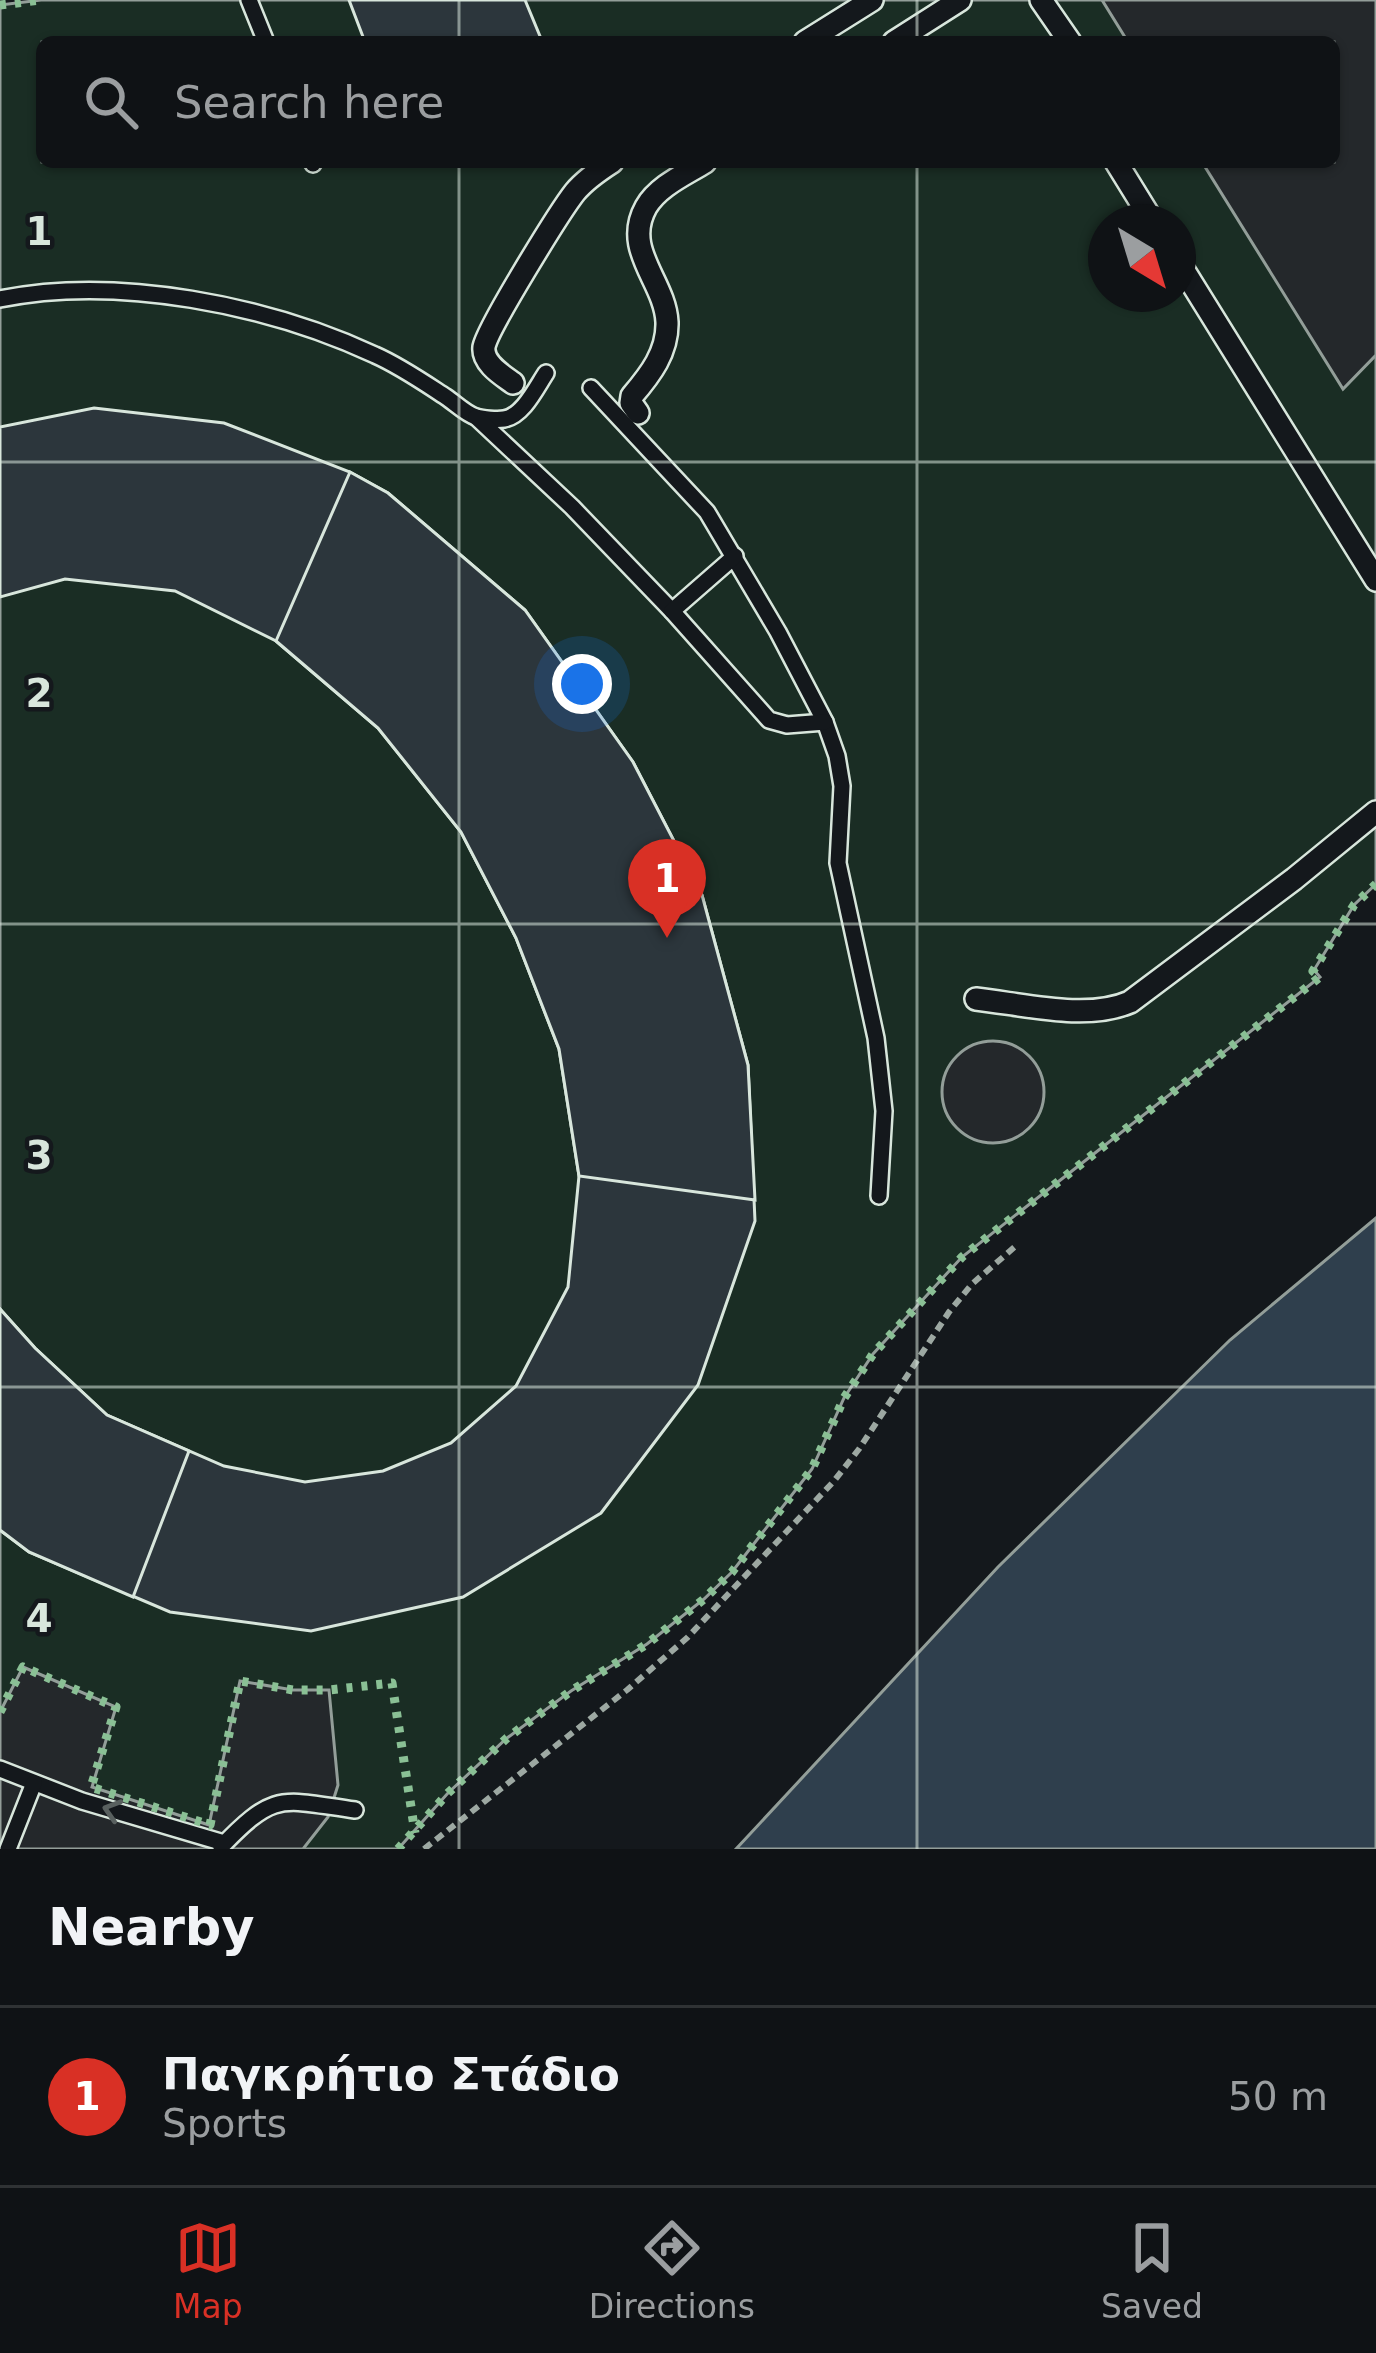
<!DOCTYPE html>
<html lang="en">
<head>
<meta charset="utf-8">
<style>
  :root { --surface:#0f1215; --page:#1d2022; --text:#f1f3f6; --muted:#9b9ea0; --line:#2f3234; --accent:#d93025 }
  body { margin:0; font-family:"DejaVu Sans",sans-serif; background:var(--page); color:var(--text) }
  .compass { position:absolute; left:1088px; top:204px; width:108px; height:108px; border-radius:50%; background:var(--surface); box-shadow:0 3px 9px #0004; rotate:142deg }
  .you { position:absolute; left:582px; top:684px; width:42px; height:42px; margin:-30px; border:9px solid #fff; border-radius:50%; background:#1a73e8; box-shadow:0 0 0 18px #1a73e833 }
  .badge { display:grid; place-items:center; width:78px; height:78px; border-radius:50%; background:var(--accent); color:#fff; font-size:39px; font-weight:700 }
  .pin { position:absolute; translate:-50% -99px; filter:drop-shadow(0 3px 6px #0008) }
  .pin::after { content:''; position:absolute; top:63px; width:42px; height:36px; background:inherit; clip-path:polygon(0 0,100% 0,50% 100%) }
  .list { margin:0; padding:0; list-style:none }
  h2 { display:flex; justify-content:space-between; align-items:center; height:156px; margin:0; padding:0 48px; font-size:51px }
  h2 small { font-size:39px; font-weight:400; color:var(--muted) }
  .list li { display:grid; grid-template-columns:78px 1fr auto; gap:36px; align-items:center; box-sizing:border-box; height:180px; padding:0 48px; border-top:3px solid var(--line) }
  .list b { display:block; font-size:45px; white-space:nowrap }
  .list p { margin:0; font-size:39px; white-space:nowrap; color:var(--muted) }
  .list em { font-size:39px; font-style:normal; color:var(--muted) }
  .icon { flex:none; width:66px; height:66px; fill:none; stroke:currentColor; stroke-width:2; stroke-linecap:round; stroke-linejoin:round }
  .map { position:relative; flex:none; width:1376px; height:1849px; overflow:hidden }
  .search { position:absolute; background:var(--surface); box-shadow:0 3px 9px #0004; left:36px; right:36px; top:36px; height:132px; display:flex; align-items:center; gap:30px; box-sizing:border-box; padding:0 42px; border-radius:18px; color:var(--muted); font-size:45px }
  .sheet { height:336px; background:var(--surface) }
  nav { display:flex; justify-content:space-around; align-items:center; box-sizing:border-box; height:168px; border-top:3px solid var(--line); background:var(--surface); font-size:33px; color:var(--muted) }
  nav a { display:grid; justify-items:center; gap:6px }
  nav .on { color:var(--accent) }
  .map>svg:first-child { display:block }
</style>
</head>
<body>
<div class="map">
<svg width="1376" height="1849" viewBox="0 0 1376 1849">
  <rect width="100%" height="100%" fill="#14181c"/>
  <path fill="#1a2d24" stroke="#939e99" stroke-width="3" fill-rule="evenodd" d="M41,0H1376V884L1354,905L1314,970L1320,977L962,1257L873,1354L844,1398L812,1469L732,1572L704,1599L647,1644L571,1691L507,1738L448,1793L398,1849H0V5ZM42,42H1334V162H42ZM1106,222H1178V294H1106Z"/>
  <g fill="#24282b" stroke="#939e99" stroke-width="3">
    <polygon points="1102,0 1376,0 1376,355 1343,389 1202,162 1334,162 1334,42 1128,42"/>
    <circle cx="993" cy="1092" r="51"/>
    <polygon points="23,1667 116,1707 92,1787 209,1825 240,1681 293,1690 329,1690 338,1785 328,1817 303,1849 0,1849 0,1712"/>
  </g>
  <polygon fill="#2f3f4d" stroke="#939e99" stroke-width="3" points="1376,1218 1376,1849 736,1849 998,1567 1230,1340"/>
  <g fill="#2c363c" stroke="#d8e6dc" stroke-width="3">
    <polygon points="349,0 525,0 542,41 365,42"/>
    <polygon points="94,408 224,423 350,472 388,493 525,610 633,762 702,895 748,1065 755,1221 698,1385 601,1513 463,1597 311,1631 170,1612 29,1552 0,1530 0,1309 35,1348 107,1415 224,1466 305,1482 383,1471 451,1443 516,1386 568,1287 579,1176 559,1049 516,938 461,832 378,728 276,641 175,591 65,579 0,597 0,427"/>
    <polygon points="350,472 388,493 525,610 633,762 702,895 748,1065 755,1200 579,1176 559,1049 516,938 461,832 378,728 276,641"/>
    <polygon points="0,1309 35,1348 107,1415 189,1451 133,1597 29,1552 0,1530"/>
  </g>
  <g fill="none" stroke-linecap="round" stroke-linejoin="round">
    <g stroke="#d8e6dc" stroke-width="20">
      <g id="service">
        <polyline points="249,0 266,42"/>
        <polyline points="313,162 313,164"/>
        <path d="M0,299C117,275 268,305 375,355C400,366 423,382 446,397C455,403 466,414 476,417C483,419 497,420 504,419C523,416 536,388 546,373"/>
        <polyline points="591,388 707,512 778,632 825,722 837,756 842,786 838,863 876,1038 884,1111 879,1196"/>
        <polyline points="476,417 572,507 672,611"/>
        <polyline points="735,556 672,611 769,720 787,725 825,722"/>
        <polyline points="0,1769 82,1801 224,1843"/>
        <path d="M221,1847C276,1790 281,1800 355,1810"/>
        <polyline points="8,1849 34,1783"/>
      </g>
    </g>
    <g stroke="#d8e6dc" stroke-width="26">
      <g id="pedestrian">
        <polyline points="1041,0 1070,42"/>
        <polyline points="805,42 872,0"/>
        <polyline points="894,42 960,0"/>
        <polyline points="1116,162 1153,222"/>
        <polyline points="1178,261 1376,580"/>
        <path d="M513,383C502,375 482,363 484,347C487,329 560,211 575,192C585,180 598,171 612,162"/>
        <path d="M638,413L631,403L632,396C650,375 668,352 667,322C665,281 622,250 646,207C658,186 686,174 705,162"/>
        <path d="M976,999C1022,1004 1087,1021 1130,1002L1294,879L1376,812"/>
      </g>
    </g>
    <polyline stroke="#9da8a2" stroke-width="6" stroke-dasharray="9 6" stroke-linecap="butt" points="424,1849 627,1690 688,1637 834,1481 859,1449 949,1312 972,1284 1018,1244"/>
    <use href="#service" stroke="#14181c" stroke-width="15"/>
    <use href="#pedestrian" stroke="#14181c" stroke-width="21"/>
    <g stroke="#8ac095" stroke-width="9" stroke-dasharray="6 9" stroke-linecap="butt">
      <polyline points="0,5 41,0"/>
      <polyline points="0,1712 23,1667 116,1707 91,1787 210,1825 240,1681 293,1690 329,1690 392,1683 415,1833"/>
      <polyline points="398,1849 448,1793 507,1738 571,1691 647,1644 704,1599 732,1572 812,1469 844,1398 873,1354 962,1257 1320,977 1313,971 1354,905 1376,884"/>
    </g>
  </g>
  <defs><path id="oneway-chevron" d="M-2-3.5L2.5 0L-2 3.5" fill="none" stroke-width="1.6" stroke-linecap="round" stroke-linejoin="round" transform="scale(3)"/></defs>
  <use stroke="#59605f" href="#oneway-chevron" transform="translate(112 1810) rotate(-163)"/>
  <path fill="none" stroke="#d8e6dc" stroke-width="3" stroke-opacity="0.55" d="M459,0V42M917,0V42M459,162V1849M917,162V1849M0,462H1376M0,924H1376M0,1387H1376"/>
  <g font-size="39" text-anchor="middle" font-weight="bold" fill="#d8e6dc" stroke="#14181c" stroke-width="9" stroke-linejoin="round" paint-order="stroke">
    <text x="39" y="245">1</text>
    <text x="39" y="707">2</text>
    <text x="39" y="1169">3</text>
    <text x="39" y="1632">4</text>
  </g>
</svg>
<svg class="compass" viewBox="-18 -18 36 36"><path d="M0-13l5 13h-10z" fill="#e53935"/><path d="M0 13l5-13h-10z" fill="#9b9ea0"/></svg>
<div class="you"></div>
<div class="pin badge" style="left:667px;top:938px">1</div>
<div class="search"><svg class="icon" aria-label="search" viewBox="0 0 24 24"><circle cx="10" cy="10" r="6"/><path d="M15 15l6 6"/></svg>Search here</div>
</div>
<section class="sheet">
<h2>Nearby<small></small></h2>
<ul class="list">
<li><span class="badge">1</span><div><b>Παγκρήτιο Στάδιο</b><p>Sports</p></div><em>50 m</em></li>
</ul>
</section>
<nav>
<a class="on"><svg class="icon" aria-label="map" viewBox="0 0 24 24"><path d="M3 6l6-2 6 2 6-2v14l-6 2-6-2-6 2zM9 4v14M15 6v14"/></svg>Map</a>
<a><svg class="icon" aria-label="directions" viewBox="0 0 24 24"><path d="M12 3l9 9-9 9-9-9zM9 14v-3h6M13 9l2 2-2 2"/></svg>Directions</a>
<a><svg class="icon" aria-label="saved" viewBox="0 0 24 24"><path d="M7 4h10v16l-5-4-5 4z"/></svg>Saved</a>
</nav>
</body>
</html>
